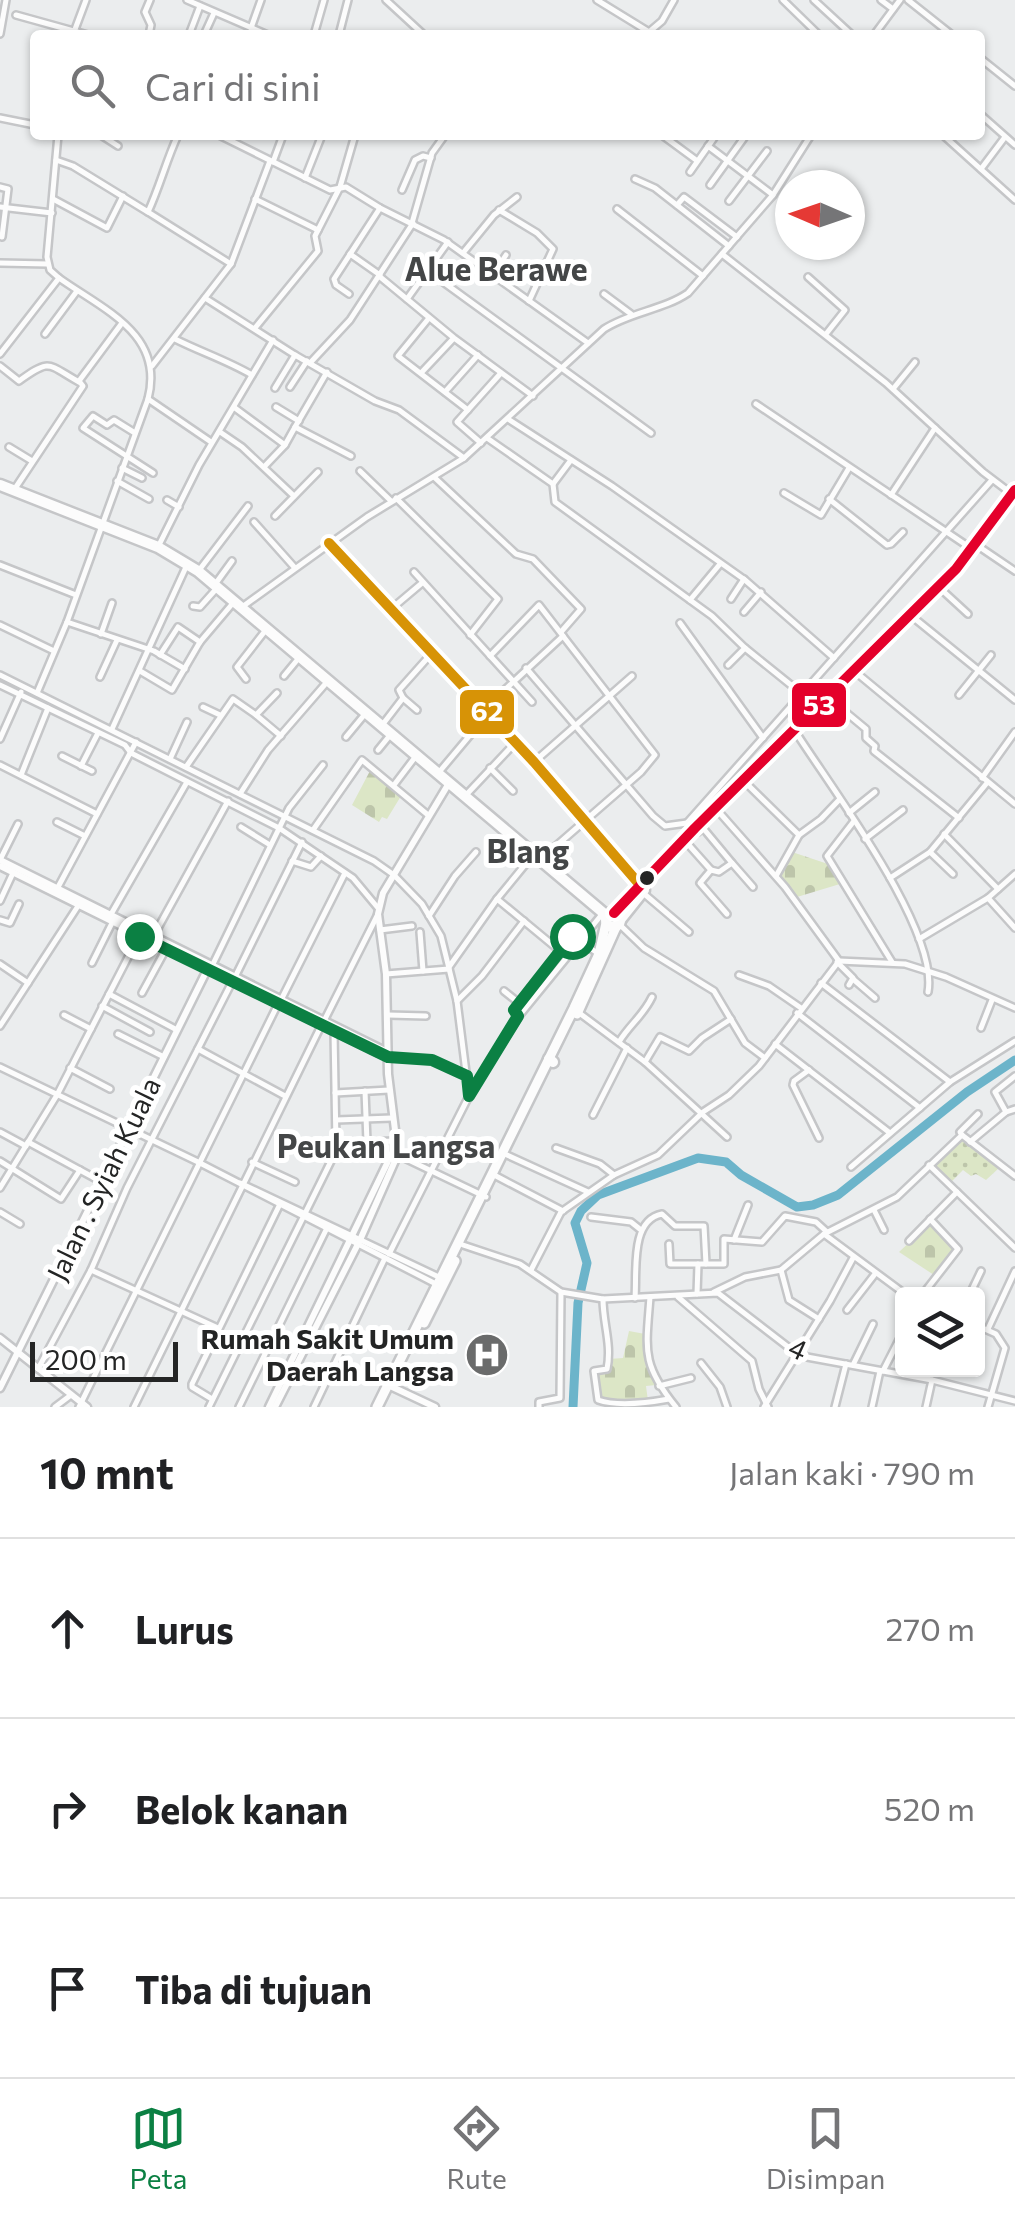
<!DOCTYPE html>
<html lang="id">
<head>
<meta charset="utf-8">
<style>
  :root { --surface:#fff; --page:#f2f2f2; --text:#202124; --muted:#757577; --line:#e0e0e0; --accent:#0b8043 }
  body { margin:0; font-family:Commissioner,sans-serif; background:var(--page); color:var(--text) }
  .controls { position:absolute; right:30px; bottom:30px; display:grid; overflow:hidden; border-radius:10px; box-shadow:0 2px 8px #0004 }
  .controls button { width:90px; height:90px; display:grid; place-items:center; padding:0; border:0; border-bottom:2px solid var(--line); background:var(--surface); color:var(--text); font:50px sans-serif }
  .compass { position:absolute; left:775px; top:170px; width:90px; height:90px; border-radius:50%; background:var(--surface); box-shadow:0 2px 8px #0004; rotate:272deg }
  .scale { position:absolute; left:30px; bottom:25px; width:148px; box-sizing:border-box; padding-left:10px; border:5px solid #242525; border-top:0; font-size:28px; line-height:35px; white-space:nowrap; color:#242525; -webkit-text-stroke:8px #fff; paint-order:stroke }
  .stop { position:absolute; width:30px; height:30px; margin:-22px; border:8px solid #0b8043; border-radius:50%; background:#fff }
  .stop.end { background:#0b8043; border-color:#fff; box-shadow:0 2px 10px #0008 }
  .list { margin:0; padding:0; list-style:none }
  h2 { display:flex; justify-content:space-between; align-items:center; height:130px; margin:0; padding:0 40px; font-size:42px }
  h2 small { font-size:32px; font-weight:400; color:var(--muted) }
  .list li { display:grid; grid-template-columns:65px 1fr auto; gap:30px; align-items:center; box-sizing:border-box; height:180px; padding:0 40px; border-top:2px solid var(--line) }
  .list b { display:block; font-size:38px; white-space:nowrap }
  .list em { font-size:32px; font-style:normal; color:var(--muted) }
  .icon { flex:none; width:55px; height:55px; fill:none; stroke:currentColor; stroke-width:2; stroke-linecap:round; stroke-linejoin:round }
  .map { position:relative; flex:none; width:1015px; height:1407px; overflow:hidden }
  .search { position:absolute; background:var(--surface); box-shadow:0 2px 8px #0004; left:30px; right:30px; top:30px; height:110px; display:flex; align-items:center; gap:25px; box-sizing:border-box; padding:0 35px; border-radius:10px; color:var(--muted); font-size:38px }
  .sheet { height:670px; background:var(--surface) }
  nav { display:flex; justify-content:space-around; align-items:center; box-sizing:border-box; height:140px; border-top:2px solid var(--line); background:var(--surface); font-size:28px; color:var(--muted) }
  nav a { display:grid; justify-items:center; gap:5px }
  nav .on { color:var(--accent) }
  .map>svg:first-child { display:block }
</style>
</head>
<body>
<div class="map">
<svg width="1015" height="1407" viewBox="0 0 1015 1407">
  <defs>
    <pattern id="grass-dots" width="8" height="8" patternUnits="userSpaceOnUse" patternTransform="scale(2.5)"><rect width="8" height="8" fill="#dce6c6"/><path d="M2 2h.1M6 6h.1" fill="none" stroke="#bdc5aa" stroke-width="1.8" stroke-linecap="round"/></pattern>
    <pattern id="cemetery-stones" width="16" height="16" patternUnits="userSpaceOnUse" patternTransform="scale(2.5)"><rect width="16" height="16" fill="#dce6c6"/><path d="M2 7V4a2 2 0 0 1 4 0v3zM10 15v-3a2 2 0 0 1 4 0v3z" fill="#bdc5aa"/></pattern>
  </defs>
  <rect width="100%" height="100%" fill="#ebedee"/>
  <polygon fill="url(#grass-dots)" points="962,1139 999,1168 986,1180 976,1174 971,1176 963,1170 951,1182 932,1165"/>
  <g fill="url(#cemetery-stones)">
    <polygon points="371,769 401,796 387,819 382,817 379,822 352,805"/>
    <polygon points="792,852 828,864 840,884 797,897 779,877"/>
    <polygon points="930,1223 954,1248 934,1275 899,1252"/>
    <path d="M629,1331L645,1334C643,1352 646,1369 656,1385L646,1386L648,1401L601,1399L595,1371H607L609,1359L623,1358Z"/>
  </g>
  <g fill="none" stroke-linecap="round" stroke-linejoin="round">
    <polyline stroke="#6cb4ca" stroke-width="9" points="573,1407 578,1303 587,1263 575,1223 581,1211 598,1195 698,1158 726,1162 741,1175 797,1207 813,1205 838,1195 967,1092 1015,1060"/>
    <g stroke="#c5c6c8" stroke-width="10">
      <g id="street">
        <polyline points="187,0 268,35"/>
        <polyline points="386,0 424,35"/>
        <polyline points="597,0 649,32 662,21 674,0"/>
        <polyline points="783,0 819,35"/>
        <polyline points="814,0 852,35"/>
        <polyline points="881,0 893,9"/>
        <polyline points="908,0 952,35"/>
        <polyline points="16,15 88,35"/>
        <polyline points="251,28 261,0"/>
        <polyline points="74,32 86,0"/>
        <polyline points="0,34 6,0"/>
        <polyline points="149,35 151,25 145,12 150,0"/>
        <polyline points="189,35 200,6"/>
        <polyline points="204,35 214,13"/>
        <polyline points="282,35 284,35"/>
        <polyline points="314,35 324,0"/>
        <polyline points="339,35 348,0"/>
        <polyline points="874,35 900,0"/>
        <polyline points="980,58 1015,86"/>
        <polyline points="980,114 1015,145"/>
        <polyline points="0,118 35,125"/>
        <polyline points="101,135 118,146"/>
        <polyline points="219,135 330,190 346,187 380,208 444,240 588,343"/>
        <polyline points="662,135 696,160"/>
        <polyline points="943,135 1015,200"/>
        <polyline points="708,146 773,195"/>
        <path d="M56,160L73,166L148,212C160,186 166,161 178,135"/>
        <polyline points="273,162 283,135"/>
        <polyline points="981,169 1005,137"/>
        <polyline points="690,172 716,135"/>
        <polyline points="305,178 322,135"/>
        <polyline points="635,179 655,188 729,246"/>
        <polyline points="710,185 746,135"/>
        <polyline points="0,187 8,189 2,237"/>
        <polyline points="402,190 415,160 423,156 431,158"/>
        <polyline points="53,199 107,228 123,196"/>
        <polyline points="255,199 318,230"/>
        <polyline points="729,201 767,151"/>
        <polyline points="677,205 684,197 737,237"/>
        <polyline points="0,207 52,213"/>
        <polyline points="617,209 703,276"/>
        <polyline points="499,210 537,233 553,249 529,301"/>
        <polyline points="148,212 231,264"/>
        <polyline points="412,223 432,153 445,135"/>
        <polyline points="463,253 494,215 517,197"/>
        <polyline points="350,254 380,275"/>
        <polyline points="722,254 886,383 983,472 1012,494"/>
        <polyline points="0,263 48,264"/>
        <polyline points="428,271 651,433"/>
        <polyline points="493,275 506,255"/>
        <polyline points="379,276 454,338 533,396"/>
        <polyline points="808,277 845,310 826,334"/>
        <polyline points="349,294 336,285 334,279 380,208"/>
        <polyline points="604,294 631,314"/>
        <polyline points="205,298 295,355 375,401 399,410 464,458"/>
        <polyline points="407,299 448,242"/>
        <polyline points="429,318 398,356 468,410"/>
        <polyline points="255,328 318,251 315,236 340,187 355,135"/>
        <polyline points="45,334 77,291"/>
        <path d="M175,339C201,352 226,360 252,375"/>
        <polyline points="0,354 59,278"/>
        <polyline points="310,363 350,320 413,223"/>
        <path d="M0,366L19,381C51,358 47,364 79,382"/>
        <polyline points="152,366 231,264 270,161"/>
        <polyline points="327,372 295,427 351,456"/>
        <polyline points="421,373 453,339"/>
        <polyline points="290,387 307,361"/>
        <polyline points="275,388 295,355"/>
        <polyline points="893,389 915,362"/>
        <polyline points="445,392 478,355"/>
        <polyline points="148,399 211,442"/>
        <polyline points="756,404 969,547"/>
        <polyline points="276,407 299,421"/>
        <polyline points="235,408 285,445"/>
        <polyline points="508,419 612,486 745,580 834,658"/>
        <polyline points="220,432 242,447 294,496"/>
        <polyline points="135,433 114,420 107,425 93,416 83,428 153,473"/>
        <polyline points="487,438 553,484 555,502 712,616 745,648 817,706"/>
        <polyline points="481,443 457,422 501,373"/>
        <polyline points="9,447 32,461"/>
        <polyline points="264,467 285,445 295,427"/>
        <polyline points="122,468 142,478"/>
        <polyline points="360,471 391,501"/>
        <polyline points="434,477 516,554 533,559 581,609 561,632"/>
        <polyline points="117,481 149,499"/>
        <polyline points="553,484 571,460"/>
        <polyline points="14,490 83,386 79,381 122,323"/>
        <polyline points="784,493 821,515 849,468"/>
        <polyline points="891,495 935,428"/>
        <polyline points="396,498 498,599 470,635"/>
        <polyline points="829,499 887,545 891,544 903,532"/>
        <polyline points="167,500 179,507"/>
        <polyline points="275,516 318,472"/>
        <polyline points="254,522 295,568"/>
        <polyline points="329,543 534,762 640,885"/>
        <polyline points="158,547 199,465 273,340"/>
        <polyline points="981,548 1015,571"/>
        <polyline points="0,565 76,595"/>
        <polyline points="200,569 248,506"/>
        <polyline points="414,572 532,702"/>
        <polyline points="216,583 232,561"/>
        <polyline points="943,591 968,614"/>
        <polyline points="731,599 744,579"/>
        <polyline points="690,600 720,564"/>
        <polyline points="193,606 200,607 217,588"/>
        <path d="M242,607L367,517L464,458L604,329C630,312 663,310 688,293L773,195L811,135"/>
        <polyline points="390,610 422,583"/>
        <polyline points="744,612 761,592"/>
        <polyline points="914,618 1015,700"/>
        <polyline points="67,622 154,651 185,669"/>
        <polyline points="680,623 763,738"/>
        <polyline points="0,625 54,651"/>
        <polyline points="101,634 112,603"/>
        <polyline points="160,655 178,627 200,642"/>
        <polyline points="490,656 539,605 655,755 641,772 541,859"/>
        <polyline points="728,665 745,648"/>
        <polyline points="526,668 653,816 665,826 687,823 698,832"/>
        <polyline points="140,671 172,690 200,642 233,603"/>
        <polyline points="858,674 1015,804"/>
        <polyline points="0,675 374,861 394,875 422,904 441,936 457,1001 469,1096 389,1254"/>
        <polyline points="284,676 298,659"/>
        <polyline points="100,677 117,640"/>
        <polyline points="246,679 237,667 265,631"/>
        <polyline points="0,685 125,745 131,753 279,828 353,878 378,908"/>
        <path d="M37,693L67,622L148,399C165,334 104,310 59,278L50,270L47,257L58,135"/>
        <polyline points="959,695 991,655"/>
        <polyline points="403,698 417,710"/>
        <polyline points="831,700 866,729 866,738 875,746 874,751 959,818"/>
        <polyline points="203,707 220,715"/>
        <polyline points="256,715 281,736"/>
        <polyline points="383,724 403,698 399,690 432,653"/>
        <polyline points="112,729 186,567"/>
        <path d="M797,734C832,789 939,930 928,992"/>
        <polyline points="346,737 365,714"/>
        <polyline points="0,739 21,692"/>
        <polyline points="378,750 391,734"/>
        <polyline points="62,756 92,771"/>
        <polyline points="170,759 187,722"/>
        <polyline points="534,762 632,676"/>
        <polyline points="0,765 97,814"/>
        <polyline points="81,766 98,733"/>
        <polyline points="186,767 233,699 256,715 277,693"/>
        <polyline points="490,768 513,791"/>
        <polyline points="440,771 471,734 472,724 484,709 563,636"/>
        <polyline points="21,775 48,708"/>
        <polyline points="982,778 1015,732"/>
        <polyline points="747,784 799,835 776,876"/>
        <polyline points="394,785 416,756"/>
        <polyline points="240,794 268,750 327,682"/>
        <polyline points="467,794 514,744"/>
        <polyline points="719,812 785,887 839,961"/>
        <polyline points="849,813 875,792"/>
        <polyline points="854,821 827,856 892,962"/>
        <polyline points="57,822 85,836"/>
        <polyline points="687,823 992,480"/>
        <polyline points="241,827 270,845"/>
        <polyline points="703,828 732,863"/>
        <polyline points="313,830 362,760 428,815"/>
        <polyline points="944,834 998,889"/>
        <polyline points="799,835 821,819 839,800"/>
        <polyline points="865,839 903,810"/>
        <polyline points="687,843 711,870 700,883 727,914"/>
        <polyline points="930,852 953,874"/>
        <polyline points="0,860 18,824"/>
        <polyline points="292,861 311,867 321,856"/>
        <polyline points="711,870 719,872 732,863 753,887"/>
        <polyline points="890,878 930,852 987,783"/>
        <polyline points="57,889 136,742"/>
        <polyline points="642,892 689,932"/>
        <polyline points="988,898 1015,928"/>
        <polyline points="497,899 560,951"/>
        <polyline points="0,901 13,873"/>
        <polyline points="110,916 187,782"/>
        <polyline points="429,916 455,876 476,852"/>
        <polyline points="0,920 10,923 19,904"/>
        <polyline points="619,924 644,948 714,991 745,1043 765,1058"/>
        <polyline points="380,930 412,926"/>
        <polyline points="420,932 423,971"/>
        <polyline points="153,937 228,801"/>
        <polyline points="919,939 988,898 1015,874"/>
        <polyline points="837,962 853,978 849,985"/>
        <polyline points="92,963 112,923"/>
        <polyline points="0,964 28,983"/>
        <polyline points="212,966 289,808 323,765"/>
        <polyline points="449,967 497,899 533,855"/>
        <polyline points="386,974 449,969"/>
        <polyline points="739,975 769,986 801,1008"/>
        <polyline points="235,977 302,842"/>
        <polyline points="853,979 875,998"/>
        <polyline points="821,983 950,1082 851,1167"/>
        <polyline points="504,991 519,1003"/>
        <polyline points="142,993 166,949"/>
        <polyline points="109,994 177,1030"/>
        <polyline points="281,1000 345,873"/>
        <polyline points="457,1001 482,976 524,921"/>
        <polyline points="102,1006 150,1032"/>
        <polyline points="578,1012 645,1062 727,1137"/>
        <polyline points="797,1013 920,1108"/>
        <polyline points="64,1015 91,1029"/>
        <polyline points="388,1015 426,1016"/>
        <polyline points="519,1016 514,1010 572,936 599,954"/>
        <polyline points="324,1021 377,916"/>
        <polyline points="0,1026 78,906"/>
        <polyline points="981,1028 992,1000"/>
        <polyline points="118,1034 164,1057"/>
        <path d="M619,1042C630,1024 643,1016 652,997"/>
        <polyline points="775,1044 890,1133"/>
        <polyline points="198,1049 285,1096"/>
        <polyline points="388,1057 432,1060 467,1076"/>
        <polyline points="645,1062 660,1037 689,1051 702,1038 731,1019"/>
        <polyline points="0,1067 198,1162 436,1284"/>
        <polyline points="70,1068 110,1089"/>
        <polyline points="809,1070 794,1081 793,1085 819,1138"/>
        <polyline points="950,1082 1015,1041"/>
        <polyline points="335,1093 389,1090"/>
        <polyline points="469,1096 519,1016 603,913"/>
        <polyline points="1006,1112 995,1092 1015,1076"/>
        <polyline points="593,1115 627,1048"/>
        <polyline points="336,1120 392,1118"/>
        <polyline points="0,1132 26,1146"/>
        <polyline points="962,1135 960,1132 978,1114"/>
        <polyline points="28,1142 102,1182"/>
        <polyline points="367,1142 394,1141"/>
        <polyline points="970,1142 1006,1112 1015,1109"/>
        <polyline points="336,1144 367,1142 365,1091"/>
        <polyline points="556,1148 600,1164 614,1175"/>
        <polyline points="396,1154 486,1197"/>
        <polyline points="507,1155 588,1192"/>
        <polyline points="0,1161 61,1199 80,1170"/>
        <polyline points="252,1162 295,1182"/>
        <polyline points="929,1165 1015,1248"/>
        <polyline points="496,1176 563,1211"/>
        <polyline points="240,1183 443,1279"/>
        <polyline points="0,1188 57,1095 139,936"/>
        <polyline points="874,1210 884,1230"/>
        <polyline points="0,1212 20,1224"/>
        <polyline points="591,1217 631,1222 641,1230"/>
        <polyline points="824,1234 905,1294"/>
        <polyline points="734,1240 748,1205"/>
        <polyline points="909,1241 957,1192"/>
        <polyline points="669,1244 670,1264 724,1264 724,1239 762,1242 785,1216 816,1222 827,1232"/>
        <polyline points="463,1245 520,1264 561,1292 603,1299 718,1293 792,1350 807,1357 932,1380 1015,1401"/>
        <polyline points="91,1270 218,1328"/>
        <polyline points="531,1270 561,1212 614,1175 658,1155 703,1112 729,1095 759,1066 839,961 905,964 946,977 1015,1008"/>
        <polyline points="781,1270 789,1300 819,1319"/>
        <polyline points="714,1292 745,1277 781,1270 824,1234 897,1197 962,1135 1015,1176"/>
        <polyline points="697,1294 698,1264"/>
        <polyline points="923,1294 958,1249 930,1219"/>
        <polyline points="970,1294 981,1271"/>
        <path d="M650,1297C646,1350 641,1364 676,1407"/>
        <polyline points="678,1297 752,1361 759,1389 768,1407"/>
        <path d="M635,1298C637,1271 630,1220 662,1214L675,1226H704L706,1264"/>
        <path d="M603,1299C603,1324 612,1344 607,1369L594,1371L598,1400C618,1407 647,1403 669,1399"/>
        <polyline points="847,1310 875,1274"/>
        <polyline points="978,1326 996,1334 1005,1348 988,1407"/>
        <polyline points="988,1329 1015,1271"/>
        <polyline points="701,1363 720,1387 727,1407"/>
        <polyline points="853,1365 873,1324"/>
        <polyline points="38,1369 91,1270 127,1188 232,982"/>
        <polyline points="883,1371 902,1334"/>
        <polyline points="659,1386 691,1378"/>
        <polyline points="212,1399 192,1387 192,1384 279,1206"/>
        <polyline points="55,1407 71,1395"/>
        <polyline points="79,1407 278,1004"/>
        <polyline points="134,1407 321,1026"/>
        <polyline points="209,1407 333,1157 336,1144 334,1032"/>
        <polyline points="239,1407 326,1230"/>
        <polyline points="314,1407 385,1258"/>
        <polyline points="539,1407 539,1402 560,1398 561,1292"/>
        <polyline points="764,1407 830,1301 853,1258"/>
        <polyline points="835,1407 846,1364"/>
        <polyline points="872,1407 880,1371"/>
        <polyline points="926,1407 932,1380"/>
      </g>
    </g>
    <g stroke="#c5c6c8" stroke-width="11">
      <g id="secondary">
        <polyline points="0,860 387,1052"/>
        <polyline points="0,866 377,1052"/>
        <polyline points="0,1338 87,1407"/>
        <polyline points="388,1385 435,1407"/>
        <polyline points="0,1388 207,970"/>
        <polyline points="269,1407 394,1149"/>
        <polyline points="275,1407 360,1240 398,1154 388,1074 386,974 378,914 383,893 449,783"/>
      </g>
    </g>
    <g stroke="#c5c6c8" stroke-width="14">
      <g id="primary">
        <polyline points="577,1014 617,925"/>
        <polyline points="424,1323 455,1261"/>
        <polyline points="377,1407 574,1008 599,954 606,923"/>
      </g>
    </g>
    <g stroke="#c5c6c8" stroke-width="15">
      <g id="highway">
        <polyline points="0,485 158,547 198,571 607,916"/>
        <polyline points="614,913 695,828 956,569 1015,490"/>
        <circle cx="613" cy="920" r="7"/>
        <polyline points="620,920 644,890"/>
        <polyline points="549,1059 553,1062"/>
      </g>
    </g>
    <use href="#street" stroke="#fcfcfc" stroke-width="5"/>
    <use href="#secondary" stroke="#fcfcfc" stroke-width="6"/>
    <use href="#primary" stroke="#fcfcfc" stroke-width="9"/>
    <use href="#highway" stroke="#fcfcfc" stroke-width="10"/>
    <g stroke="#fff" stroke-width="18">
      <polyline id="bus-1" points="329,543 534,762 640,885"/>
    </g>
    <g stroke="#fff" stroke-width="18">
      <polyline id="bus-2" points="614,913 695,828 956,569 1015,490"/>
    </g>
    <use href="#bus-1" stroke="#d79306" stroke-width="10"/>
    <use href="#bus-2" stroke="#e4002b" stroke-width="10"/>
  </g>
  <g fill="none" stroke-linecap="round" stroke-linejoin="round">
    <polyline stroke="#0b8043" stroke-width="12" points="139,936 388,1057 432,1060 467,1076 469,1096 518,1016 514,1010 572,936"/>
  </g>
  <defs>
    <g id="hospital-disc" transform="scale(2.25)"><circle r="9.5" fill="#6a6b6b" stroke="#fff"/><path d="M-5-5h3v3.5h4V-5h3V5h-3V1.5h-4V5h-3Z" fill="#fff"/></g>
  </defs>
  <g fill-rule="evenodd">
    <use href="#hospital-disc" x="487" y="1355"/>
  </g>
  <circle fill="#242525" stroke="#fff" stroke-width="4" cx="647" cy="878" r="9"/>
  <g text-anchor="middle" stroke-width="10" stroke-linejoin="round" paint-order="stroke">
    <g font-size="28" fill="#242525" stroke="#fff">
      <text transform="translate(104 1179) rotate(-64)" y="10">Jalan . Syiah Kuala</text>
      <text transform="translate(798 1349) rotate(25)" y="10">4</text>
    </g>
    <g font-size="28" font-weight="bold" fill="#242525" stroke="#fff" text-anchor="end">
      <text x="454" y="1349">Rumah Sakit Umum<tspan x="454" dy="32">Daerah Langsa</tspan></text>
    </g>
    <g font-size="32" font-weight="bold" fill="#444647" stroke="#fff">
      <text x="496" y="281">Alue Berawe</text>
      <text x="528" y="863">Blang</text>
      <text x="386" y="1158">Peukan Langsa</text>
    </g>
  </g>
  <g stroke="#fff" stroke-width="4">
    <rect x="790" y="681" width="58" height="48" rx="10" fill="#e4002b"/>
    <rect x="458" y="688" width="58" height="48" rx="10" fill="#d79306"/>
  </g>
  <g font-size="28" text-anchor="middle" font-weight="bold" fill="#fff">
    <text x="819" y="715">53</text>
    <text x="487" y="721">62</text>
  </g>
</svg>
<div class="controls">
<button><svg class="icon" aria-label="layers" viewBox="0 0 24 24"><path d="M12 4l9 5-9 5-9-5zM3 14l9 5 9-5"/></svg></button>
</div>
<svg class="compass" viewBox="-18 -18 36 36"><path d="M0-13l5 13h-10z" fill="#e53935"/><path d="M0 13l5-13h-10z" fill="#757577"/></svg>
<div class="scale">200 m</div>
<div class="stop" style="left:572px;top:936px"></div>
<div class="stop end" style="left:139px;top:936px"></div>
<div class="search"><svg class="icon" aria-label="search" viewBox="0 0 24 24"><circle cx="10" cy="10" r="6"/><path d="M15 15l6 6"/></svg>Cari di sini</div>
</div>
<section class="sheet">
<h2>10 mnt<small>Jalan kaki · 790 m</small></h2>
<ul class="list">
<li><svg class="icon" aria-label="ahead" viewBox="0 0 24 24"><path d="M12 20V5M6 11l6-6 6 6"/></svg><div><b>Lurus</b></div><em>270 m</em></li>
<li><svg class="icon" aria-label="right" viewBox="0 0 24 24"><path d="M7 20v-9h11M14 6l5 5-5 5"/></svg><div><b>Belok kanan</b></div><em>520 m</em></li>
<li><svg class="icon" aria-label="arrive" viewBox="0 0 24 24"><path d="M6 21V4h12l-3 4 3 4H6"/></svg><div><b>Tiba di tujuan</b></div></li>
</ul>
</section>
<nav>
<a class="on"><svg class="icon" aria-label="map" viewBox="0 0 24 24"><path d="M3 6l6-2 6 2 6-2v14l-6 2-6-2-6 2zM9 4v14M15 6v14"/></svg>Peta</a>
<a><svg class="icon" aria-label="directions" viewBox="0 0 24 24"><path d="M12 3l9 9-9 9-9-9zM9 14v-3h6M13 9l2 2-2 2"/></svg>Rute</a>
<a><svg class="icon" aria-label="saved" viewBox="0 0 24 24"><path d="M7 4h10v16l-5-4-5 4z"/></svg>Disimpan</a>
</nav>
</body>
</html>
